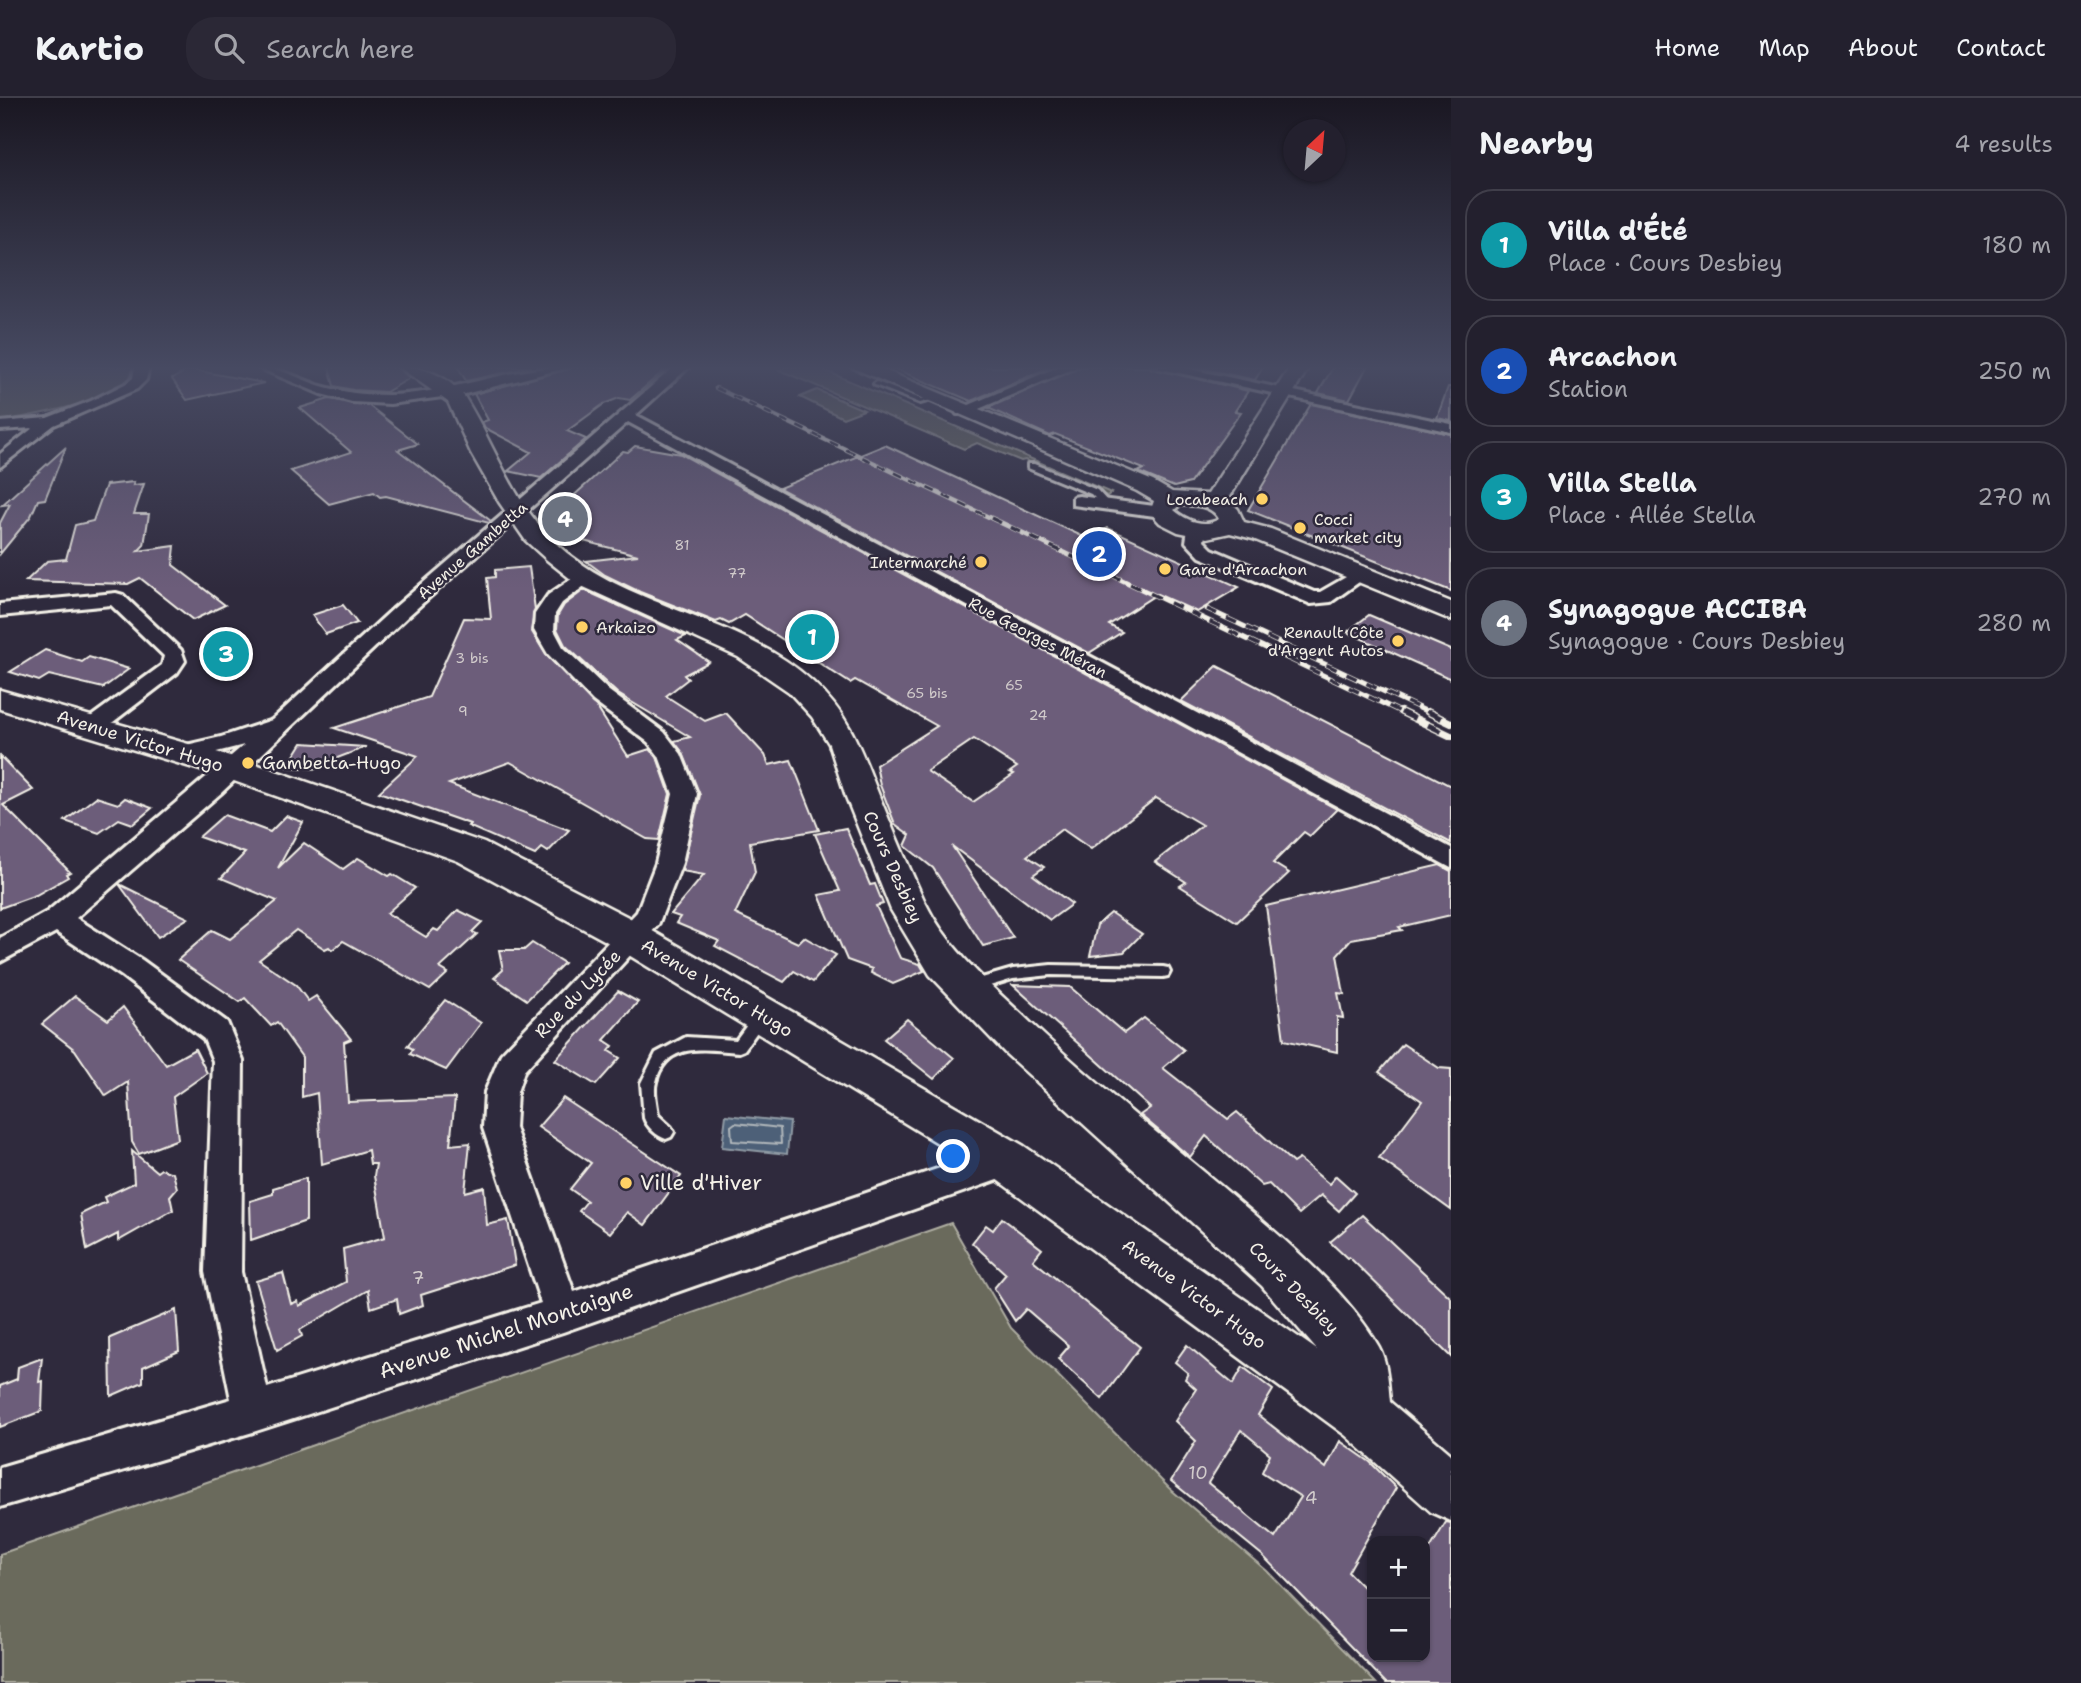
<!DOCTYPE html>
<html lang="en">
<head>
<meta charset="utf-8">
<style>
  :root { --surface:#23202e; --page:#2b2836; --text:#f1f3f6; --muted:#a3a3aa; --line:#403e4a; --accent:#ffd166 }
  body { margin:0; font-family:"Shantell Sans",sans-serif; background:var(--page); color:var(--text) }
  .controls { position:absolute; right:21px; bottom:21px; display:grid; overflow:hidden; border-radius:14px; box-shadow:0 2px 5px #0004 }
  .controls button { width:63px; height:63px; display:grid; place-items:center; padding:0; border:0; border-bottom:2px solid var(--line); background:var(--surface); color:var(--text); font:35px sans-serif }
  .compass { position:absolute; left:1283px; top:21px; width:63px; height:63px; border-radius:50%; background:var(--surface); box-shadow:0 2px 5px #0004; rotate:26deg }
  .you { position:absolute; left:954px; top:1059px; width:24px; height:24px; margin:-18px; border:5px solid #fff; border-radius:50%; background:#1a73e8; box-shadow:0 0 0 10px #1a73e833 }
  .badge { display:grid; place-items:center; width:46px; height:46px; border-radius:50%; background:var(--accent); color:#fff; font-size:23px; font-weight:700 }
  .pin { position:absolute; translate:-50% -50%; border:4px solid #fff; box-shadow:0 2px 7px #0006 }
  .list { margin:0; padding:0; list-style:none }
  h2 { display:flex; justify-content:space-between; align-items:center; height:91px; margin:0; padding:0 28px; font-size:30px }
  h2 small { font-size:23px; font-weight:400; color:var(--muted) }
  .list li { display:grid; grid-template-columns:46px 1fr auto; gap:21px; align-items:center; box-sizing:border-box; height:112px; margin:0 14px 14px; padding:0 14px; border:2px solid var(--line); border-radius:28px }
  .list b { display:block; font-size:26px; white-space:nowrap }
  .list p { margin:0; font-size:23px; white-space:nowrap; color:var(--muted) }
  .list em { font-size:23px; font-style:normal; color:var(--muted) }
  .icon { flex:none; width:38px; height:38px; fill:none; stroke:currentColor; stroke-width:2; stroke-linecap:round; stroke-linejoin:round }
  .map { position:relative; flex:none; width:1451px; height:1585px; overflow:hidden }
  header { display:flex; align-items:center; gap:42px; box-sizing:border-box; height:98px; padding:0 35px; background:var(--surface); border-bottom:2px solid var(--line) }
  header strong { font-size:33px }
  nav { display:flex; gap:38px; margin-inline-start:auto; font-size:24px }
  .search { width:490px; height:63px; background:var(--page); display:flex; align-items:center; gap:18px; box-sizing:border-box; padding:0 24px; border-radius:28px; color:var(--muted); font-size:26px }
  main { display:flex }
  aside { flex:1; background:var(--surface) }
  .map>svg:first-child { display:block }
</style>
</head>
<body>
<header>
<strong>Kartio</strong>
<div class="search"><svg class="icon" aria-label="search" viewBox="0 0 24 24"><circle cx="10" cy="10" r="6"/><path d="M15 15l6 6"/></svg>Search here</div>
<nav><a>Home</a><a>Map</a><a>About</a><a>Contact</a></nav>
</header>
<main>
<div class="map">
<svg width="1451" height="1585" viewBox="0 0 1451 1585">
  <rect width="100%" height="100%" fill="#2f2a3d"/>
  <filter id="ink" filterUnits="userSpaceOnUse"><feTurbulence type="fractalNoise" baseFrequency=".0143" numOctaves="2"/><feDisplacementMap in="SourceGraphic" scale="14" xChannelSelector="R" yChannelSelector="G"/><feConvolveMatrix kernelMatrix="1 2 1 2 8 2 1 2 1" color-interpolation-filters="sRGB"/></filter>
  <g filter="url(#ink)">
    <g fill="#6a6a5c" stroke="#afaea2" stroke-width="2">
      <path d="M0,269H132C137,301 25,319 0,323Z"/>
      <polygon points="785,269 817,269 1111,395 1107,398 1025,362 1021,363 977,345 964,351 779,272"/>
      <polygon points="817,292 864,312 843,320 800,299"/>
      <polygon points="951,1125 1011,1230 1169,1390 1267,1473 1376,1585 0,1585 0,1456"/>
    </g>
    <polygon fill="#4d6178" stroke="#909ba5" stroke-width="2" points="726,1017 790,1024 787,1056 722,1049"/>
    <g fill="none" stroke-linecap="round" stroke-linejoin="round">
      <polygon stroke="#b1b7bb" stroke-width="2" points="735,1025 780,1030 781,1046 732,1043 731,1028"/>
    </g>
    <g fill="#6c5d7a" stroke="#f4f1e8" stroke-width="2" fill-rule="evenodd">
      <polygon points="329,269 396,269 410,280 386,294 353,292 334,288"/>
      <polygon points="458,269 532,269 466,283"/>
      <polygon points="571,269 668,269 630,302 619,300 604,306 567,333 586,341 541,380 508,373 531,354 485,330 482,324 488,322 474,296"/>
      <polygon points="891,269 1050,269 971,303"/>
      <polygon points="1080,269 1150,269 1248,293 1235,313 1241,314 1190,385 1174,389 1138,374 1144,371 1055,336 1050,338 988,310"/>
      <polygon points="1195,269 1263,269 1255,282"/>
      <polygon points="1333,269 1367,269 1349,302 1318,295"/>
      <polygon points="186,273 194,272 264,285 187,302 172,281"/>
      <polygon points="1448,289 1451,289 1451,323 1437,320"/>
      <polygon points="329,301 368,307 418,346 398,352 491,423 489,425 386,398 380,399 374,394 329,406 291,373 351,354 300,310"/>
      <polygon points="1311,306 1451,336 1451,493 1248,412"/>
      <polygon points="885,347 1088,441 1108,430 1239,489 1197,514 1157,496 1109,527 1122,534 1089,555 779,390"/>
      <path d="M635,348L681,356L1337,711L1310,738L1304,734L1273,765L1289,775L1237,824L1180,788L1186,784L1155,764L1202,727L1156,700L1091,751L1062,731L1027,758L1044,769L1033,777L1072,806L1050,822L952,748L1013,840L983,848L933,770L905,748L910,737L895,726L880,687L876,667L937,628L855,582L850,585L745,517L729,526L721,522L716,524L640,494L605,477L586,463L638,457L556,436L566,426L547,422L623,353L628,354ZM974,641L1017,669L1010,674L1014,676L973,704L927,673Z"/>
      <polygon points="66,349 45,401 38,402 31,418 0,456 0,425 10,406 2,407"/>
      <polygon points="134,384 133,387 144,386 134,416 149,416 144,447 138,453 175,448 173,467 225,507 193,522 140,480 128,486 26,483 47,463 66,461 75,427 93,423 106,387"/>
      <polygon points="529,469 535,511 531,532 546,557 596,608 628,658 650,651 657,659 670,696 659,742 647,741 510,664 449,686 569,732 548,754 542,750 535,757 468,728 470,726 379,694 418,658 334,630 429,599 464,520 491,521 487,480 495,479 495,472"/>
      <polygon points="584,492 686,538 677,542 709,564 684,577 688,581 666,598 705,623 726,615 765,657 769,667 791,662 819,732 750,744 755,774 735,816 798,845 804,839 836,857 813,884 794,873 784,884 715,848 719,843 676,825 680,819 671,816 704,777 682,773 700,697 683,655 674,643 690,639 618,596 565,547 557,531 558,517 564,507"/>
      <polygon points="343,507 357,525 326,536 312,517"/>
      <polygon points="1369,517 1451,552 1451,581 1347,534"/>
      <polygon points="45,552 82,564 89,559 129,571 103,590 49,577 39,583 10,574"/>
      <polygon points="1217,568 1451,688 1451,745 1181,603"/>
      <polygon points="302,645 366,649 324,665 321,671 287,669"/>
      <polygon points="0,658 33,692 3,707 70,774 66,776 68,779 36,797 0,810"/>
      <polygon points="96,699 118,706 125,700 152,710 133,726 119,721 99,735 65,723"/>
      <polygon points="224,717 270,734 286,718 303,724 278,770 304,745 343,771 358,760 389,778 392,776 415,790 387,815 426,839 434,831 438,833 458,812 482,824 472,834 477,836 440,870 448,875 430,892 343,843 332,852 329,849 325,851 296,832 259,862 296,887 308,903 316,898 351,941 344,944 348,1004 455,1000 450,1047 470,1045 465,1094 484,1089 487,1127 508,1122 515,1167 421,1197 423,1207 399,1216 397,1201 371,1210 368,1192 300,1232 302,1238 277,1252 256,1183 283,1175 291,1206 298,1203 299,1208 346,1184 343,1151 385,1139 374,1078 376,1066 370,1066 368,1052 322,1066 317,995 302,999 302,959 277,924 271,928 245,900 240,904 178,862 212,832 230,841 277,803 221,780 245,755 199,739"/>
      <polygon points="846,730 870,787 875,786 883,806 876,808 900,860 920,866 924,873 893,886 871,875 872,871 847,862 819,797 840,793 815,736"/>
      <polygon points="1440,767 1451,773 1451,817 1399,829 1402,832 1351,841 1337,857 1344,896 1338,895 1343,920 1337,919 1337,954 1284,942 1266,808"/>
      <polygon points="119,786 188,820 158,839"/>
      <polygon points="1111,815 1142,836 1124,854 1090,858 1097,827"/>
      <polygon points="532,845 564,865 527,902 494,880 503,872 499,852 524,852"/>
      <polygon points="1013,887 1070,889 1124,935 1144,920 1184,952 1163,970 1228,1021 1237,1014 1293,1065 1299,1061 1329,1086 1336,1078 1355,1095 1339,1113 1321,1097 1299,1116 1269,1086 1262,1088 1206,1038 1190,1059 1140,1017 1150,1010"/>
      <polygon points="618,893 638,904 604,942 613,948 609,953 620,960 596,987 555,962"/>
      <polygon points="75,898 108,922 123,909 166,967 195,951 207,975 173,999 178,1041 139,1056 132,1044 128,984 106,998 75,952 42,926"/>
      <polygon points="445,902 481,925 446,972 410,956 413,951 407,948"/>
      <polygon points="907,921 954,960 934,981 884,941"/>
      <polygon points="1403,946 1439,970 1451,971 1451,1112 1379,1060 1422,1003 1379,974"/>
      <polygon points="563,1000 681,1078 645,1127 627,1114 610,1135 579,1113 587,1103 570,1091 591,1065 538,1029"/>
      <polygon points="132,1053 157,1074 161,1071 173,1075 177,1090 170,1098 173,1112 118,1143 118,1136 87,1152 81,1116 106,1104 104,1099 134,1085"/>
      <polygon points="306,1080 306,1123 251,1142 250,1103 273,1096 273,1090"/>
      <polygon points="1362,1117 1451,1200 1451,1259 1349,1159 1347,1160 1330,1144"/>
      <polygon points="1002,1120 1042,1151 1033,1162 1140,1249 1102,1301 1058,1261 1069,1248 1026,1211 1015,1223 994,1190 1006,1176 972,1145 986,1127 993,1132"/>
      <polygon points="176,1212 179,1253 143,1269 143,1284 111,1298 110,1240"/>
      <path d="M1187,1247L1233,1286L1243,1269L1273,1292L1258,1317L1326,1370L1340,1343L1370,1364L1396,1390L1348,1474L1372,1498V1559H1425V1459L1446,1424L1451,1425V1585H1386L1262,1457L1171,1383L1196,1343L1175,1323L1196,1291L1185,1281L1188,1275L1175,1264ZM1241,1332L1270,1356L1262,1374L1301,1399L1275,1440L1208,1385Z"/>
      <polygon points="42,1260 39,1284 43,1283 42,1313 0,1329 0,1288 17,1281 18,1269"/>
    </g>
    <g fill="none" stroke-linecap="round" stroke-linejoin="round">
      <g stroke="#f4f1e8" stroke-width="6">
        <g id="lane">
          <polygon points="877,284 921,301 931,299 934,301 920,305 875,287 874,286"/>
          <polygon points="1028,366 1034,366 1097,392 1107,403 1100,405 1091,396 1028,370"/>
          <polygon points="1051,867 1163,869 1168,870 1170,874 1168,878 1163,879 1051,877 1013,881 973,893 968,892 966,888 968,884 1013,871"/>
          <path d="M760,914L765,916L767,920L744,952L739,954C707,952 666,942 656,984C653,993 657,1007 658,1017L671,1029L674,1034L671,1039L666,1041C657,1038 647,1029 644,1020L641,985L656,955L686,939L736,942L755,916Z"/>
        </g>
      </g>
      <g stroke="#f4f1e8" stroke-width="6">
        <g id="street">
          <polygon points="135,269 149,269 146,282 137,291 54,327 0,369 0,356 33,330 0,332 0,324 47,320 91,303 127,285 133,280"/>
          <path d="M257,269C280,269 297,280 318,287C341,294 364,297 388,297C450,296 508,269 569,269L465,296L390,306L352,304L321,296Z"/>
          <polygon points="674,269 689,269 636,317 1451,750 1451,770 628,324 408,518 221,695 76,820 142,862 227,924 243,963 241,1174 267,1290 541,1205 483,1030 485,994 501,956 637,814 656,765 673,696 659,658 648,644 593,603 548,556 534,532 535,516 548,497 579,476 593,476 595,480 562,505 555,516 554,532 563,549 609,593 664,634 681,656 697,696 682,765 658,827 524,973 517,994 515,1030 574,1194 1008,1047 1020,1052 1024,1063 1020,1074 563,1234 253,1334 0,1409 0,1369 231,1301 205,1174 213,963 204,941 122,878 56,834 0,864 0,840 47,814 244,647 177,664 169,661 166,656 169,651 221,639 272,622 394,510"/>
          <polygon points="1058,269 1077,269 967,316 957,316 955,313"/>
          <polygon points="1152,269 1180,269 1451,326 1451,334"/>
          <polygon points="1079,398 1162,409 1170,414 1162,419 1073,407 1073,399"/>
          <polygon points="1197,426 1206,431 1204,443 1212,451 1314,494 1320,494 1360,471 1369,477 1331,504 1311,506 1200,459 1186,444 1188,431"/>
          <polygon points="116,495 123,497 181,552 185,563 177,575 100,634 84,634 81,629 84,624 162,567 164,558 111,507 0,518 0,506"/>
        </g>
      </g>
      <g stroke="#f4f1e8" stroke-width="5">
        <g id="secondary">
          <path d="M399,269C426,269 445,277 464,298C492,342 508,392 543,432C613,512 737,513 813,584C852,620 861,653 880,700C894,734 909,770 925,804C949,853 993,889 1032,926C1098,989 1172,1046 1242,1106C1288,1144 1350,1197 1379,1249C1388,1266 1388,1285 1390,1304L1451,1356V1423L1431,1414L1345,1337L992,1078L604,842L458,763L220,678L0,611V592L244,662L484,745L630,820L1024,1048L1317,1252L1262,1188L1005,955L930,877L891,812L846,699L829,646L812,619L789,594L738,559L577,486L547,462L526,443L499,404L471,355L448,304Z"/>
          <path d="M851,269H877L1153,383L1172,394L1208,396L1290,269H1309L1228,402L1238,411L1244,424L1271,431L1451,504V522L1253,441L1230,435L1207,440L1178,434L1160,425L1150,414L1154,403L1137,393ZM1180,407C1194,407 1212,407 1219,421C1204,430 1187,423 1174,412Z"/>
        </g>
      </g>
      <use href="#lane" fill="#2f2a3d" fill-rule="evenodd"/>
      <use href="#street" fill="#2f2a3d" fill-rule="evenodd"/>
      <use href="#secondary" fill="#2f2a3d" fill-rule="evenodd"/>
      <g stroke="#f4f1e8" stroke-width="4.5">
        <polyline id="rail-far2" points="716,290 995,422"/>
      </g>
      <g stroke="#f4f1e8" stroke-width="5">
        <g id="rail-far1">
          <polyline points="991,420 1405,616"/>
          <polyline points="1207,511 1432,616"/>
        </g>
      </g>
      <g stroke="#f4f1e8" stroke-width="8">
        <g id="rail">
          <polyline points="1401,614 1451,638"/>
          <polyline points="1428,614 1451,625"/>
        </g>
      </g>
      <use href="#rail-far2" stroke="#2f2a3d" stroke-width="2.5" stroke-dasharray="9" stroke-linecap="butt"/>
      <use href="#rail-far1" stroke="#2f2a3d" stroke-width="3.5" stroke-dasharray="11" stroke-linecap="butt"/>
      <use href="#rail" stroke="#2f2a3d" stroke-width="5" stroke-dasharray="15" stroke-linecap="butt"/>
    </g>
  </g>
  <linearGradient id="sky" x2="0" y2="1"><stop stop-color="#1a1722"/><stop offset="0.55" stop-color="#474a62"/><stop offset="1" stop-color="#474a62" stop-opacity="0"/></linearGradient>
  <rect width="1451" height="491" fill="url(#sky)"/>
  <g fill="#ffd166" stroke="#2f2a3d" stroke-width="2.5">
    <circle cx="1262" cy="401" r="7"/>
    <circle cx="1300" cy="430" r="7"/>
    <circle cx="981" cy="464" r="7"/>
    <circle cx="1165" cy="471" r="7"/>
    <circle cx="582" cy="529" r="7"/>
    <circle cx="1398" cy="543" r="7"/>
    <circle cx="248" cy="665" r="7"/>
    <circle cx="626" cy="1085" r="7"/>
  </g>
  <g text-anchor="middle" stroke-width="5" stroke-linejoin="round" paint-order="stroke">
    <g font-size="14" fill="#d2cccc">
      <text x="682" y="452">81</text>
      <text x="737" y="480">77</text>
      <text x="472" y="565">3 bis</text>
      <text x="1014" y="592">65</text>
      <text x="927" y="600">65 bis</text>
      <text x="463" y="618">9</text>
      <text x="1038" y="622">24</text>
    </g>
    <g font-size="16" fill="#f4f1e8" stroke="#2f2a3d" text-anchor="end">
      <text x="1248" y="407">Locabeach</text>
      <text x="1314" y="427" text-anchor="start">Cocci<tspan x="1314" dy="18">market city</tspan></text>
      <text x="967" y="470">Intermarché</text>
      <text x="1179" y="477" text-anchor="start">Gare d'Arcachon</text>
      <text x="596" y="535" text-anchor="start">Arkaizo</text>
      <text x="1384" y="540">Renault Côte<tspan x="1384" dy="18">d'Argent Autos</tspan></text>
    </g>
    <g font-size="16" fill="#f4f1e8" stroke="#2f2a3d">
      <text transform="translate(472 452) rotate(-41)" y="6">Avenue Gambetta</text>
      <text transform="translate(1038 539) rotate(28)" y="6">Rue Georges Méran</text>
    </g>
    <g font-size="18" fill="#f4f1e8" stroke="#2f2a3d">
      <text transform="translate(140 643) rotate(17)" y="6">Avenue Victor Hugo</text>
      <text transform="translate(893 769) rotate(66)" y="6">Cours Desbiey</text>
      <text transform="translate(717 890) rotate(31)" y="6">Avenue Victor Hugo</text>
      <text transform="translate(578 896) rotate(-46)" y="6">Rue du Lycée</text>
      <text transform="translate(1294 1190) rotate(46)" y="6">Cours Desbiey</text>
      <text transform="translate(1194 1196) rotate(36)" y="6">Avenue Victor Hugo</text>
    </g>
    <g font-size="18" fill="#f4f1e8" stroke="#2f2a3d" text-anchor="start">
      <text x="262" y="671">Gambetta-Hugo</text>
    </g>
    <g font-size="18" fill="#d2cccc">
      <text x="418" y="1186">7</text>
      <text x="1198" y="1381">10</text>
      <text x="1311" y="1406">4</text>
    </g>
    <g font-size="21" fill="#f4f1e8" stroke="#2f2a3d" text-anchor="start">
      <text x="640" y="1092">Ville d'Hiver</text>
    </g>
    <g font-size="21" fill="#f4f1e8" stroke="#2f2a3d">
      <text transform="translate(506 1233) rotate(-18)" y="7">Avenue Michel Montaigne</text>
    </g>
  </g>
</svg>
<div class="controls">
<button>+</button>
<button>−</button>
</div>
<svg class="compass" viewBox="-18 -18 36 36"><path d="M0-13l5 13h-10z" fill="#e53935"/><path d="M0 13l5-13h-10z" fill="#a3a3aa"/></svg>
<div class="you"></div>
<div class="pin badge" style="left:812px;top:539px;background:#0f9aa8">1</div>
<div class="pin badge" style="left:1099px;top:456px;background:#1a4fb4">2</div>
<div class="pin badge" style="left:226px;top:556px;background:#0f9aa8">3</div>
<div class="pin badge" style="left:565px;top:421px;background:#6b7280">4</div>
</div>
<aside>
<h2>Nearby<small>4 results</small></h2>
<ul class="list">
<li><span class="badge" style="background:#0f9aa8">1</span><div><b>Villa d'Été</b><p>Place · Cours Desbiey</p></div><em>180 m</em></li>
<li><span class="badge" style="background:#1a4fb4">2</span><div><b>Arcachon</b><p>Station</p></div><em>250 m</em></li>
<li><span class="badge" style="background:#0f9aa8">3</span><div><b>Villa Stella</b><p>Place · Allée Stella</p></div><em>270 m</em></li>
<li><span class="badge" style="background:#6b7280">4</span><div><b>Synagogue ACCIBA</b><p>Synagogue · Cours Desbiey</p></div><em>280 m</em></li>
</ul>
</aside>
</main>
</body>
</html>
